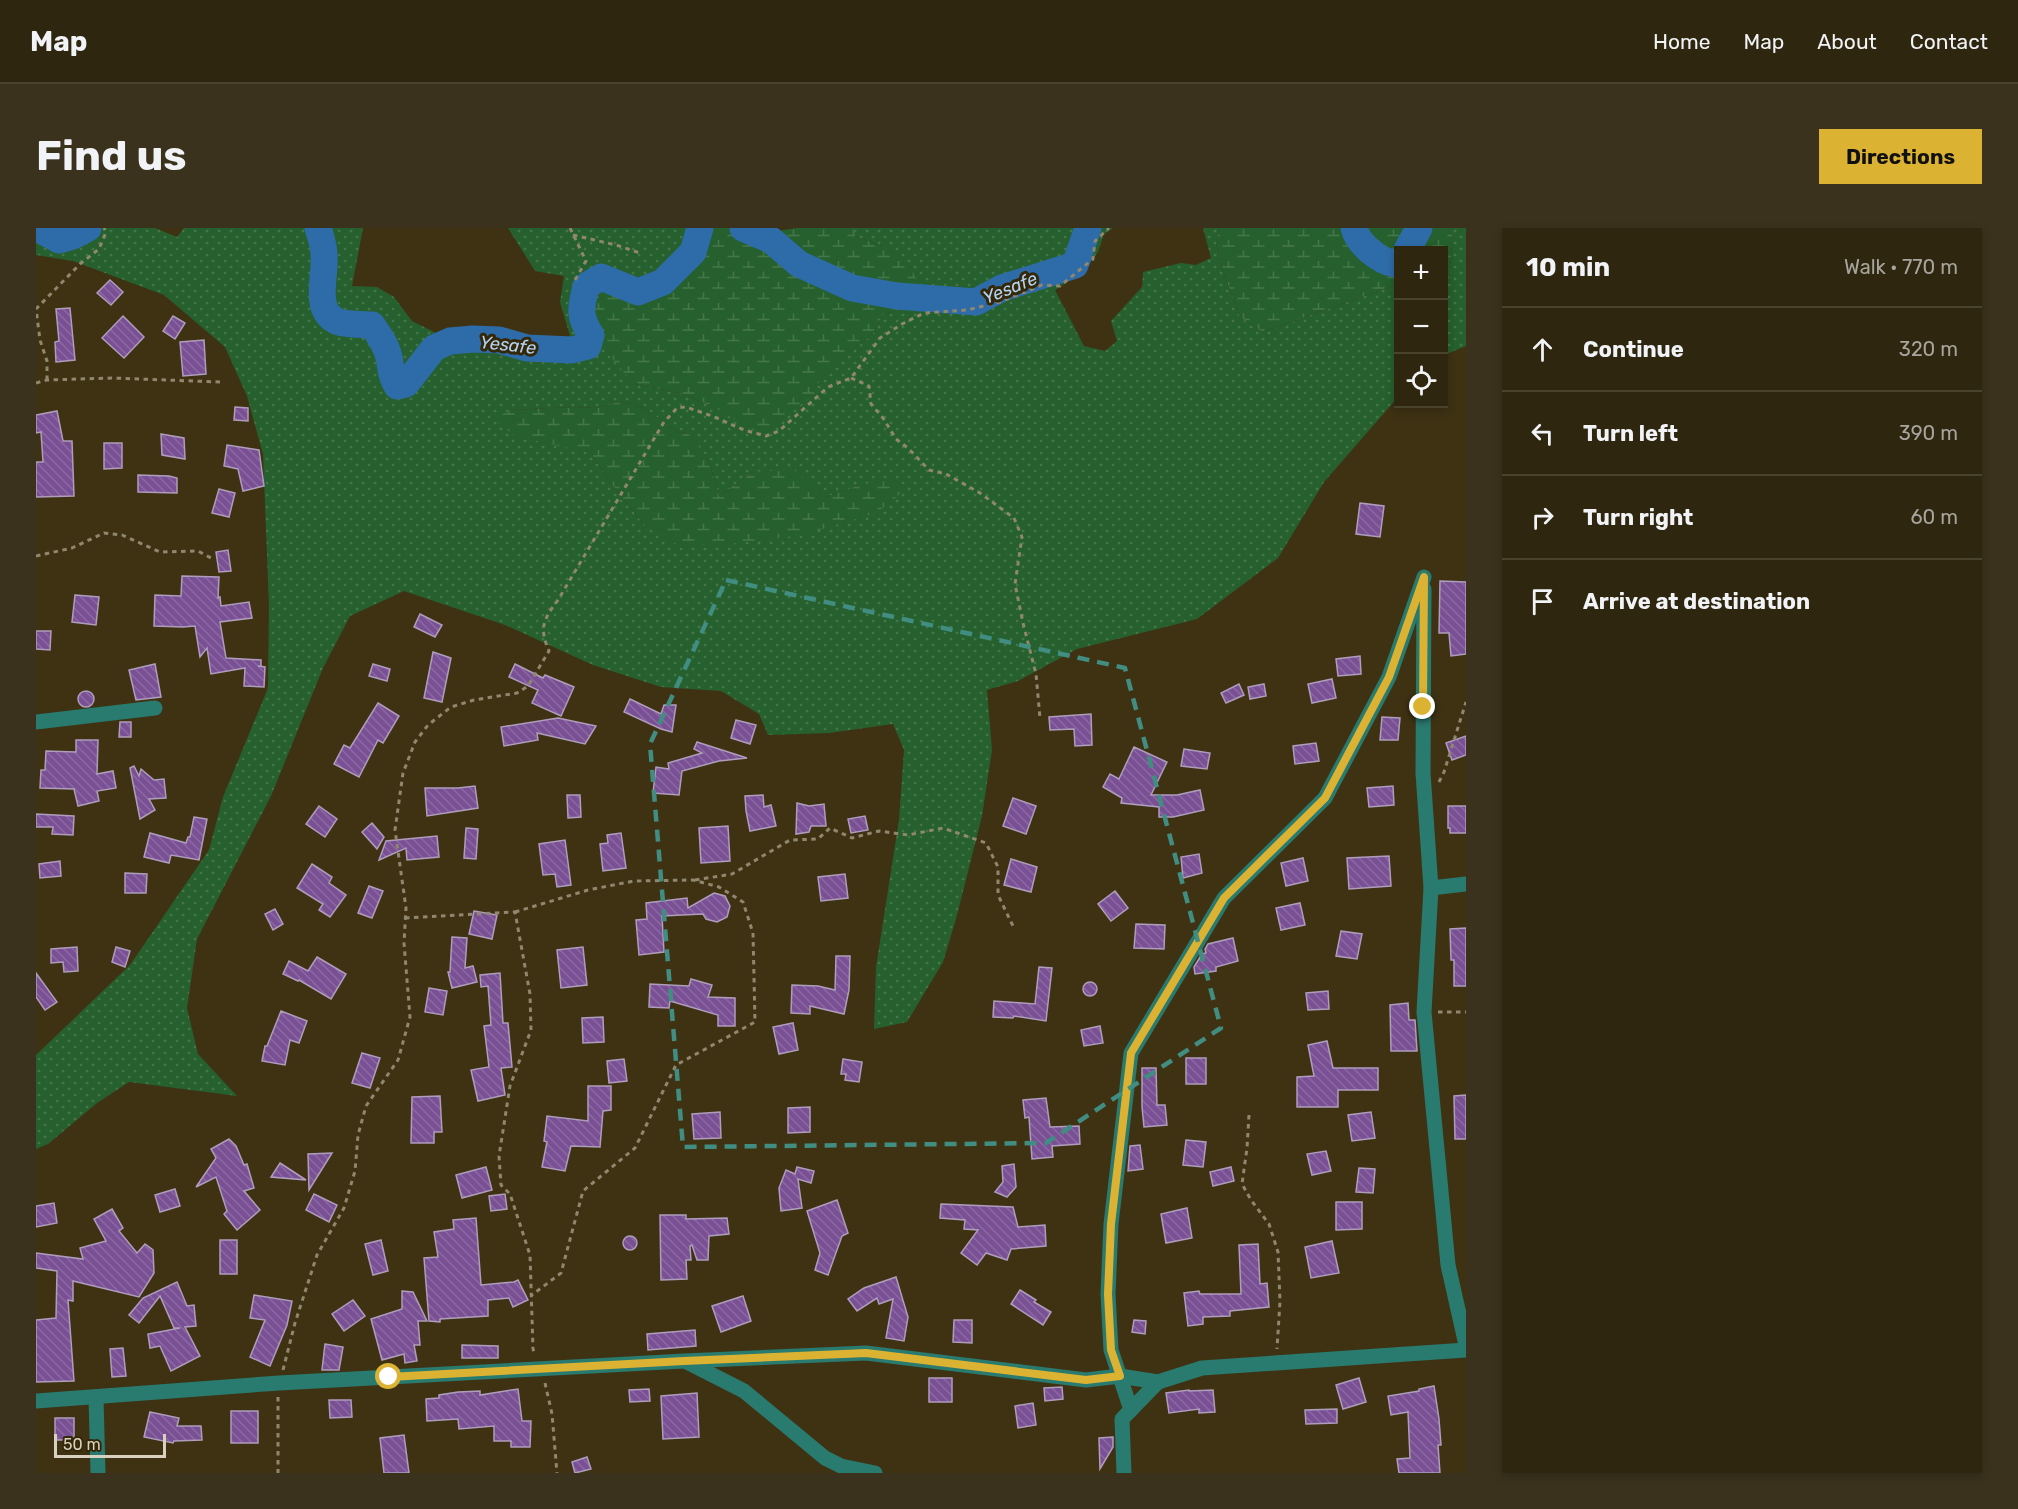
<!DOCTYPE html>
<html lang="en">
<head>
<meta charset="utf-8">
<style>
  :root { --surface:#2e260e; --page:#3a321c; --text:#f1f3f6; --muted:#a7a59e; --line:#49432e; --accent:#dcb233 }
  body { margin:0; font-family:Rubik,sans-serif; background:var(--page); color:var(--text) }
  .controls { position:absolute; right:18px; top:18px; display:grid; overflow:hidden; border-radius:0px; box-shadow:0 3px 9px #0003 }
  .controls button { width:54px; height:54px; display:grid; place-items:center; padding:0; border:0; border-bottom:2px solid var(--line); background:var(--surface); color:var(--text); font:30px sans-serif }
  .scale { position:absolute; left:18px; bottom:15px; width:112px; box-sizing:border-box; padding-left:6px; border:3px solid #d8d1bf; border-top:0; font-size:16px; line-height:21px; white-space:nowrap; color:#d8d1bf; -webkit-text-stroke:4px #342808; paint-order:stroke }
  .stop { position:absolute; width:18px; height:18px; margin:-14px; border:4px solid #dcb233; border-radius:50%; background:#fff }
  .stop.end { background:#dcb233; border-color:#fff; box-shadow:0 2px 6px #0008 }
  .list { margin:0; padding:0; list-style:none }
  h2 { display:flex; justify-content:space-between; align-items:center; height:78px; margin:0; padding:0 24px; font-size:26px }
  h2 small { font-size:20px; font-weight:400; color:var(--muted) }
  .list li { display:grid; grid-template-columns:39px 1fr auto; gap:18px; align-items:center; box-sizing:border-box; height:84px; padding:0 24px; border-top:2px solid var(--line) }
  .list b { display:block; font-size:22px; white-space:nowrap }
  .list em { font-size:20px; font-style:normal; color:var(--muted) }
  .icon { flex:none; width:33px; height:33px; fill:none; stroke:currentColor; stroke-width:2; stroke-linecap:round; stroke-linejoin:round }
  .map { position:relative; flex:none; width:1430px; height:1245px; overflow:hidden; border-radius:0px }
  header { display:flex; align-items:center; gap:36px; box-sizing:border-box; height:84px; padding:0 30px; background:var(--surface); border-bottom:2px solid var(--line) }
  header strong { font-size:28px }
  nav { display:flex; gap:33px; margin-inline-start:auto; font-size:21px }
  .intro { display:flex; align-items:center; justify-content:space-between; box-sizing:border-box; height:144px; padding:0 36px }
  h1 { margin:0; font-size:42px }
  .button { padding:15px 27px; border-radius:0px; background:var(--accent); color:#111; font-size:21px; font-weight:700 }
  main { display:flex; gap:36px; padding:0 36px }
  aside { flex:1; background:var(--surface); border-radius:0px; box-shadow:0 3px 9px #0003 }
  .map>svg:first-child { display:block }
</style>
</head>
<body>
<header>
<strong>Map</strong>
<nav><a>Home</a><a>Map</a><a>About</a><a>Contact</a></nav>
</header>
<div class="intro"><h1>Find us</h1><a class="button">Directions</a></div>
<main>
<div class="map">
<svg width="1430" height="1245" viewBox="0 0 1430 1245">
  <defs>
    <pattern id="grass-dots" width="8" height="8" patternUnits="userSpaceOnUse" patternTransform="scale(1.5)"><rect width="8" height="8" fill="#26602e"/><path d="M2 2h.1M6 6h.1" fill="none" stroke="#45764a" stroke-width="1.8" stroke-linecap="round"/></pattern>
    <pattern id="wetland-marsh" width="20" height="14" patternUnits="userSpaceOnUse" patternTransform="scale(1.5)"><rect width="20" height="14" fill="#26602e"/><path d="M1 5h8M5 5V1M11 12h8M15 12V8" fill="none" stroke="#45764a"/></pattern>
    <pattern id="building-back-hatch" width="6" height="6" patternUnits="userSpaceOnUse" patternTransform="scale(1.5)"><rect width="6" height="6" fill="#7a5095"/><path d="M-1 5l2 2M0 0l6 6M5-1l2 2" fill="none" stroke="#8c68a2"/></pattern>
  </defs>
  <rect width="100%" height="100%" fill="#3e3213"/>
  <g fill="url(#grass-dots)" fill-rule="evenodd">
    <path d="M0,0H119L141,9L148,0H327L316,58L341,59L358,69L376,93L400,105L451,100L526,112L534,108L524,74L528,48L499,43L472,0H654L644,26L621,48L601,52L598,156L644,165L676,178L776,168L786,146L836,107L847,87L863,81L846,18L819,8V0H1077L1068,6L1062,24L1048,43L1019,62L1048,118L1069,123L1081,113L1075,93L1106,59L1107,44L1145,35L1160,37L1175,30L1167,0H1183L1180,15L1186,40L1204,89L1227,104L1362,56V169L1288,254L1242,330L1161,391L1041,421L982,453L951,462L956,522L946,588L920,691L907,734L871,794L838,801L840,739L863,592L868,522L857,496L793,505L732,507L723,486L685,463L625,459L557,437L469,397L368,363L314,388L287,440L235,568L161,711L151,780L162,826L201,868L93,854L61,875L12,916L0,921V827L94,737L173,622L187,569L232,460L233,377L227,226L211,168L189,119L128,67L37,33L0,27ZM587,173L606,179L640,202L654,207L673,233L683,268L717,244L790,269L824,257L685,317L610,299L571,250L555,225L473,182L535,179L560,180Z"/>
    <polygon points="1417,0 1430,0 1430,118 1408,127 1408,54 1413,55"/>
  </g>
  <g fill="url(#wetland-marsh)">
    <polygon points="654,0 734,0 740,3 761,0 819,0 819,8 846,18 871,33 882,54 863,81 847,87 836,107 787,146 776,168 731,203 712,200 676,178 644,165 598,156 565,118 555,85 569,64 601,52 621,48 644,26"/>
    <polygon points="1183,0 1417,0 1413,55 1408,54 1408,22 1362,22 1362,56 1227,104 1204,89 1186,40 1180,15"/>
    <polygon points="587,173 606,179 640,202 654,207 673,233 683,268 717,244 757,241 790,269 824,257 858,250 872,260 840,285 766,307 685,317 642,317 610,299 571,250 555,225 479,208 458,192 473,182 535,179 560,180"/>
  </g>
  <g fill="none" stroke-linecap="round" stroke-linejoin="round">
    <g stroke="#2e6ca9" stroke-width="27">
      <polyline points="1,0 23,12 37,8 52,0"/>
      <path d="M282,0C285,9 288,18 288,27C290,49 276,84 303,94C312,97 326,96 336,97C343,107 350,117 353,129C355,140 355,148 361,158L370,156L398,120L414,113L437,111L463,112L491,120L536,122L552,118L555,107C542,87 545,80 550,58L565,49L602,64L627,54L657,24L664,0"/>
      <polyline points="707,0 735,12 763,36 816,60 861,68 940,74 966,60 1039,37 1052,0"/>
      <path d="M1318,0C1322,16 1343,33 1359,36L1362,33"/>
      <polyline points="1371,22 1383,0"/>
    </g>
  </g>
  <g fill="url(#building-back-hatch)" stroke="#af9dbc" stroke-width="1.5">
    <polygon points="74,52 87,64 75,77 61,65"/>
    <polygon points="34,80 39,132 20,134 19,114 23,113 20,81"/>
    <polygon points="87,88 108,109 88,130 66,110"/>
    <polygon points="137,88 149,95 139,111 127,103"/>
    <polygon points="168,112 170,146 147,148 144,114"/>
    <polygon points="199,179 212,180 212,193 198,192"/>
    <polygon points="21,183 27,213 36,213 38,268 0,269 0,234 7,234 5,204 0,205 0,187"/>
    <polygon points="125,206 148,210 149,231 126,227"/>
    <polygon points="68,215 86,215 86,240 68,241"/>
    <polygon points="191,217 223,222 228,258 207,263 202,241 188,238"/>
    <polygon points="102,247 133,248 141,250 141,265 102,264"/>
    <polygon points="183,261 199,265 193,289 176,285"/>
    <polygon points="1324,275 1348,278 1344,309 1320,306"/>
    <polygon points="192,322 195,343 183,344 180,324"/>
    <polygon points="146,348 183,349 182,370 184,369 185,378 213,374 216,390 184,394 190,430 225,432 225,438 222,438 229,439 228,459 208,458 209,440 175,446 171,420 164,429 159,398 147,399 118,398 119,367 145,368"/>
    <polygon points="1404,353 1430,354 1430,426 1415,428 1413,405 1403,405"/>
    <polygon points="39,367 63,369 60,397 36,394"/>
    <polygon points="384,386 406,397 399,409 378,399"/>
    <polygon points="0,403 15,403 14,422 0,421"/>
    <polygon points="397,424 415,430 406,474 388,470"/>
    <polygon points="1324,428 1325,446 1302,448 1300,431"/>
    <polygon points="119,436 125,469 100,472 93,442"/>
    <polygon points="337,436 354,441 351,453 333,448"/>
    <polygon points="479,436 507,450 509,447 538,459 525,488 496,475 502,462 473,449"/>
    <polygon points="1296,451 1300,470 1276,475 1272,456"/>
    <polygon points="1203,456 1208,467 1190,475 1185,465"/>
    <polygon points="1228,456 1230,468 1214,471 1212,459"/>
    <circle cx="50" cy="471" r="8"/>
    <polygon points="594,471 625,486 628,477 640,477 636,504 625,501 588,484"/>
    <polygon points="342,475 363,488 347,515 342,512 323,549 298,536 308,517 314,520"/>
    <polygon points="1055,486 1056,517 1039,518 1038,501 1014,502 1013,489"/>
    <polygon points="1346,489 1364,490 1362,512 1344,512"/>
    <polygon points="522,490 560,498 549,516 501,505 502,512 468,518 465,499"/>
    <polygon points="700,492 720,497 714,516 695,510"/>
    <polygon points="84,494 95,494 95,509 83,509"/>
    <polygon points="1430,508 1430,527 1416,532 1410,515"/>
    <polygon points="40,512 62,512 61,546 77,543 80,560 61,563 63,573 42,578 38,561 4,560 5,542 9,542 10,523 40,524"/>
    <polygon points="661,514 711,530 683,533 646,543 643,567 617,565 620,539 633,541 632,535 666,525 658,521"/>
    <polygon points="1280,515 1283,533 1259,536 1257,518"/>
    <polygon points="1098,519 1131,534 1115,567 1141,567 1164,562 1168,582 1137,589 1123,589 1123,579 1085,575 1086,570 1067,559 1074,546 1083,551"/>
    <polygon points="1148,521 1174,525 1171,541 1145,538"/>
    <polygon points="98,538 103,548 105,541 118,552 128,551 130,570 113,571 119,582 104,591 94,540"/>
    <polygon points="439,558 442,580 391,588 389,560 422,560"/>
    <polygon points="1357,558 1358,577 1333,579 1331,560"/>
    <polygon points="531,567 544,567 545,589 532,590"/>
    <polygon points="727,567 728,579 735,577 740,598 714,603 710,583 709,568"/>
    <polygon points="977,570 1000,578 990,606 967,598"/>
    <polygon points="761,575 773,578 788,576 790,598 775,598 773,604 760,606"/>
    <polygon points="283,578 301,591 289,609 270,596"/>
    <polygon points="1412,578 1430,578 1430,605 1414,605 1414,600 1412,600"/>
    <polygon points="0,586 38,588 37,607 16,606 17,599 0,599"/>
    <polygon points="829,588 832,602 815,605 812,591"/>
    <polygon points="158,589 171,591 163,632 135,627 133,635 108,629 114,605 150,615 152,609 154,609"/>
    <polygon points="336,595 348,609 341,621 326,604"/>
    <polygon points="692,598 694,633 665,635 663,600"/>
    <polygon points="430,600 442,601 440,631 428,630"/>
    <polygon points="585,605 590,640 567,643 564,616 572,615 571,607"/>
    <polygon points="401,608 403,629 371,632 370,620 343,632 350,613"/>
    <polygon points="529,612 535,657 521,659 519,646 507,647 503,616"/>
    <polygon points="1163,626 1166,645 1147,650 1145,629"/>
    <polygon points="1353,628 1355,658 1313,661 1311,630"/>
    <polygon points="1267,630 1272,653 1250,658 1245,635"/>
    <polygon points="975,631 1001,639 995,664 968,657"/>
    <polygon points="24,633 25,648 4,650 3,636"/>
    <polygon points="276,636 296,649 293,655 310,667 294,689 283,682 287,676 261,660"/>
    <polygon points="89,645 111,646 110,665 89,665"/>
    <polygon points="809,646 812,670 785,673 782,649"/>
    <polygon points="333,658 347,663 336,690 322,685"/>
    <polygon points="1079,663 1092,680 1075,693 1062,676"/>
    <polygon points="678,665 689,668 694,678 691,689 681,694 670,691 667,686 626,688 628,724 603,727 600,692 611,691 610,675 651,670 652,680"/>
    <polygon points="1264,675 1269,697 1245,702 1240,680"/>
    <polygon points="239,681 247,696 237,702 229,686"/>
    <polygon points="438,683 461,687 456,711 433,706"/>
    <polygon points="1100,696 1129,697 1128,721 1098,720"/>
    <polygon points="1430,700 1430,758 1418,758 1418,732 1415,732 1414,701"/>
    <polygon points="1305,703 1326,706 1321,731 1300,728"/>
    <polygon points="416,709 431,710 429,740 437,738 441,754 416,760 412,744 414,744"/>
    <polygon points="1197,710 1202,733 1180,739 1180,743 1159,746 1158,739 1166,726 1170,725 1169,721 1172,716"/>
    <polygon points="41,719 42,743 28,744 27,734 15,735 15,721"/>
    <polygon points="80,719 94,723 89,739 76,734"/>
    <polygon points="547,719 551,757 525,760 521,722"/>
    <polygon points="800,728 814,728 813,762 808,786 774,778 774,786 755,785 756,757 782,758 799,762"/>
    <polygon points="281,729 310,746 295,771 263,752 262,753 247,746 253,733 272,743"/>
    <polygon points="1003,739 1016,740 1010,793 978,788 977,790 957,789 958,773 999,776"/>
    <polygon points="0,745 21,774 9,782 0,769"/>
    <polygon points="464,745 467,795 472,795 476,839 465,840 469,867 442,873 435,842 453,839 448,798 455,797 452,758 445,759 444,747"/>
    <polygon points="655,751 676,757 672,769 699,770 699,798 682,798 682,787 634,773 633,780 613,779 614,756 653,758"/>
    <circle cx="1054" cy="761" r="7"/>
    <polygon points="393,760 411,763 407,787 389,784"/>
    <polygon points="1292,763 1293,781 1272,782 1270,765"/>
    <polygon points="1372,775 1373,792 1379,792 1381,823 1355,823 1354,777"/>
    <polygon points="245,783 271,793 263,815 254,812 249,837 226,833 229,818 231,818"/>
    <polygon points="567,789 568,814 547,815 546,790"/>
    <polygon points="757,795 762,822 743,826 737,799"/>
    <polygon points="1064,798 1067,815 1048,818 1045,802"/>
    <polygon points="1291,813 1297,840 1342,840 1342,862 1302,862 1302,879 1261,879 1261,849 1278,848 1272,817"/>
    <polygon points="326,825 344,830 334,860 316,855"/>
    <rect x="1150" y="830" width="20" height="26"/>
    <polygon points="588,831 591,853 573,855 571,833"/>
    <polygon points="807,831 826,834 823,854 809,852 810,846 805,846"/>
    <polygon points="1106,840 1120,840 1121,877 1129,877 1131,897 1108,899 1106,879"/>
    <polygon points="552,858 575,858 575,882 567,883 564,919 535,918 529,943 506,939 511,914 508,913 511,888 552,893"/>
    <polygon points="1430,867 1430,911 1419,911 1418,868"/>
    <polygon points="404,868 406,904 398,904 398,915 375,915 376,869"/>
    <polygon points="1010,870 1014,899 1043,898 1044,916 1016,918 1017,929 996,931 993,889 989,890 987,872"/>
    <polygon points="774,879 774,904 752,905 752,880"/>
    <polygon points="684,884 685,910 658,911 656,886"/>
    <polygon points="1335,884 1339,910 1316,913 1312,887"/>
    <polygon points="193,911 200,918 208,937 211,936 218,960 208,963 224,982 201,1002 188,986 191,983 180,949 160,959 180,930 175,921"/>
    <polygon points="1150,912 1170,914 1167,939 1147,937"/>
    <polygon points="1104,917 1107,941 1092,943 1094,918"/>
    <polygon points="1290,923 1295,943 1276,947 1271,926"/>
    <polygon points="296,925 273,962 272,926"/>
    <polygon points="244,935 270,952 235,949"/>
    <polygon points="978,936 980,959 971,969 959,964 967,954 966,938"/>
    <polygon points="450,939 456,962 426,970 420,947"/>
    <polygon points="761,939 778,943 775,955 762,951 766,980 745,983 743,960 750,942 759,946"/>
    <polygon points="1195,939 1198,953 1177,958 1174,944"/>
    <polygon points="1323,940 1339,941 1337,965 1320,964"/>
    <polygon points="139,961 144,978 124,984 119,967"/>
    <polygon points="278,966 301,977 293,994 270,982"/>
    <polygon points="469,966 471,981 455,983 453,968"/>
    <polygon points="801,972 812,1005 806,1008 792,1047 779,1042 784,1025 771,983"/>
    <polygon points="1300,974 1326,974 1326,1001 1300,1002"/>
    <polygon points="18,975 21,995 0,999 0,978"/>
    <polygon points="905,976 977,979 982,999 1009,997 1010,1018 975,1021 971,1032 950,1025 941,1037 925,1025 942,1002 928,1001 929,992 904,990"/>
    <polygon points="1151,980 1156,1010 1130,1015 1125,986"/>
    <polygon points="76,981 87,1000 83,1003 101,1025 109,1016 117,1022 118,1045 103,1069 37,1053 37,1073 32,1072 38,1153 0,1154 0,1092 20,1090 21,1043 0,1040 0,1025 47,1031 44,1020 70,1013 58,991"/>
    <polygon points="624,987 650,987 650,991 691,990 693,1006 673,1008 672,1032 661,1032 656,1017 654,1018 655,1032 650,1032 651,1051 625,1052"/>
    <polygon points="440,990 445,1057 478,1054 482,1052 492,1072 477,1079 473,1070 452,1072 452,1088 404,1091 404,1094 393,1093 388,1030 402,1029 398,1004 418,1001 417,992"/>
    <circle cx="594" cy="1015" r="7"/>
    <rect x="184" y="1012" width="17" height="34"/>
    <polygon points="345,1012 352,1043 337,1047 329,1016"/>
    <polygon points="1296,1013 1303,1045 1275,1050 1269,1019"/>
    <polygon points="1222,1016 1224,1056 1231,1055 1233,1079 1194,1083 1194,1088 1167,1089 1167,1096 1152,1098 1148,1065 1163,1063 1164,1066 1205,1066 1203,1017"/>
    <polygon points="860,1049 872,1089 868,1113 850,1110 857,1071 843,1076 841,1070 821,1083 812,1071 828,1060"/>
    <polygon points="141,1054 151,1078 158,1077 160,1098 149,1099 164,1128 135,1143 124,1118 114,1120 112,1106 144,1100 138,1100 124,1068 103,1095 93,1087 107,1070"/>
    <polygon points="984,1062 1000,1072 998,1074 1015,1084 1007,1097 975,1076"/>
    <polygon points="366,1063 377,1064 391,1093 382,1093 384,1117 378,1117 381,1133 369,1135 368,1126 346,1132 335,1091 366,1081"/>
    <polygon points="218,1067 256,1073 251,1097 234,1138 214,1129 229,1092 214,1090"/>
    <polygon points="707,1068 715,1093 685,1104 676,1078"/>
    <polygon points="317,1072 329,1088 308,1103 296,1086"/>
    <polygon points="918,1092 936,1092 936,1115 917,1114"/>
    <polygon points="1098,1092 1110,1093 1109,1106 1096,1104"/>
    <polygon points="659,1102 660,1118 612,1122 611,1106"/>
    <polygon points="289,1116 307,1119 303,1142 286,1142"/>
    <polygon points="426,1117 462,1118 462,1130 426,1130"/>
    <polygon points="87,1120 90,1148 76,1149 74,1121"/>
    <rect x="893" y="1150" width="23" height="24"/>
    <polygon points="1323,1150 1330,1174 1307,1181 1300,1157"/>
    <polygon points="1398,1158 1403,1191 1405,1217 1402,1217 1404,1245 1363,1245 1361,1231 1374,1230 1372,1184 1355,1187 1352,1168 1383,1163 1383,1161"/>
    <polygon points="1026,1159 1027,1171 1009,1173 1008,1160"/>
    <polygon points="482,1161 486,1193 495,1193 494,1219 475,1219 475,1213 458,1213 458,1198 423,1201 422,1191 391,1193 390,1171 403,1170 403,1167 422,1164 444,1163 444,1167"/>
    <polygon points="613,1161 614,1173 594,1174 593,1162"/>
    <polygon points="1153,1162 1153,1163 1177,1162 1179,1184 1163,1185 1163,1181 1133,1185 1130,1165"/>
    <polygon points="661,1165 663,1209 627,1211 625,1168"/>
    <polygon points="293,1172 315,1172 316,1189 294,1190"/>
    <polygon points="997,1175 1000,1197 982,1200 979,1178"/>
    <polygon points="1301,1181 1301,1195 1270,1196 1269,1182"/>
    <rect x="195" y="1183" width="27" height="32"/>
    <polygon points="114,1184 143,1190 141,1198 165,1198 166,1212 138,1213 137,1215 108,1209"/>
    <rect x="19" y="1190" width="19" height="22"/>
    <polygon points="368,1207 373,1245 348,1245 344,1210"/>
    <polygon points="1077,1209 1077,1219 1064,1241 1063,1210"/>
    <polygon points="551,1229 555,1241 539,1245 536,1234"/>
  </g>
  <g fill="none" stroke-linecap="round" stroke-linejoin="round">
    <g stroke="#90876f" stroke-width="3" stroke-dasharray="4.5 4.5" stroke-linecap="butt">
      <polyline points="534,0 550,33 539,52"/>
      <polyline points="537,7 580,17 604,25"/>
      <polyline points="815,150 833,158 835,176 847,190 860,211 873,221 893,242 910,246 944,265 978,290 986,309 979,356 987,395 1000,446 1004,490"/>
      <polyline points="11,152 11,133 4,112 0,81 44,36 63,21 70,4 68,0"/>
      <polyline points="0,155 11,152 76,150 185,154"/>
      <polyline points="0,328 36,320 68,305 86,307 124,324 162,323 175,330"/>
      <polyline points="1403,554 1408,544 1430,474"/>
      <polyline points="659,652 696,646 754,612 782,611 794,600 816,610 843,603 872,607 907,600 950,615 962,639 962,667 977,698"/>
      <polyline points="479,684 552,662 598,653 657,652 683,659 707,674 717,705 719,794 640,837 599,920 547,963 525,1045 496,1067"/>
      <polyline points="369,690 479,684 494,766 495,802 474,858 463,928 465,957 474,966 494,1027 497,1121 499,1126"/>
      <polyline points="1402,784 1430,784"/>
      <polyline points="1213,887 1211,920 1206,956 1215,972 1233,996 1242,1024 1244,1073 1241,1121"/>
      <path d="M247,1142L259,1095L281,1027L308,980L319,943L322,907L330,878L362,832L374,789L368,715L370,680L359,602L367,545L379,514L392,497L415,479L438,472L481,465L492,458L513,423C503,400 507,392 522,372L628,194L641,180L650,179L676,188L708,202L730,208L743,203L792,159L815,150L844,110L866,96L888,85L931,82L964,74L1006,57L1024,58L1057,31L1059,13L1073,0"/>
      <polyline points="509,1155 516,1186 521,1245"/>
      <polyline points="242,1169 242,1245"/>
    </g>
    <g stroke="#297a6f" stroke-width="15">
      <polyline points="1388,361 1387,545 1395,660 1388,784 1412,1037 1430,1117"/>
      <polyline points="0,494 119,480"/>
      <polyline points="1395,660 1430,656"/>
      <polyline points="651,1134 708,1163 789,1230 805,1238 839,1245"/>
      <polyline points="60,1169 62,1245"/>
      <polyline points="0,1173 243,1155 648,1133 830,1125 1050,1152 1084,1148 1122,1154"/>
      <polyline points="1095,1182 1075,1122 1072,1066 1075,996 1095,825 1188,670 1289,570 1353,449 1388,349"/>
      <polyline points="1088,1245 1086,1191 1122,1154 1166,1140 1430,1122"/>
    </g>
  </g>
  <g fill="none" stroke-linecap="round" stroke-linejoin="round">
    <polyline stroke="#dcb233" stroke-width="8" points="353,1149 648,1133 830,1125 1050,1152 1084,1148 1075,1122 1072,1066 1075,996 1095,825 1188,670 1289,570 1353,449 1388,349 1387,479"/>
  </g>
  <path fill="none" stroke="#418d82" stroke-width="4.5" stroke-dasharray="12 8" stroke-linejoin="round" d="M690,352L1089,440L1185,800L1010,915L647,919L614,516Z"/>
  <g text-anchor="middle" stroke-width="6" stroke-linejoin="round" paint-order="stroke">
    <g font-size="18" font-style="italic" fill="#b4d4f6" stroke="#342808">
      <text transform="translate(974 60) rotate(-22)" y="6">Yesafe</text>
      <text transform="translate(472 117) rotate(6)" y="6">Yesafe</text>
    </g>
  </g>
</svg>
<div class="controls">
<button>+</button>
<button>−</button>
<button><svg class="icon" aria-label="locate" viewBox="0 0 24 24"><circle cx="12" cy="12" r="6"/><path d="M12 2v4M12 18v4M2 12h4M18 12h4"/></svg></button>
</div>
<div class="scale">50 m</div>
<div class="stop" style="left:353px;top:1149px"></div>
<div class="stop end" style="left:1387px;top:479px"></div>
</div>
<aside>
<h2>10 min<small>Walk · 770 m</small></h2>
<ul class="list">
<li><svg class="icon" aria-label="ahead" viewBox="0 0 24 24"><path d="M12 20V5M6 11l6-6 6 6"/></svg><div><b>Continue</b></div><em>320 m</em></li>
<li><svg class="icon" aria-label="left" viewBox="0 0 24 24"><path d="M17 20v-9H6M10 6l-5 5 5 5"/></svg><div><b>Turn left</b></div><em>390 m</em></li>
<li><svg class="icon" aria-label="right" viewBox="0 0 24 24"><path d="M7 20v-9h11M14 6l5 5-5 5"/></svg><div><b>Turn right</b></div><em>60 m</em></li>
<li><svg class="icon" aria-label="arrive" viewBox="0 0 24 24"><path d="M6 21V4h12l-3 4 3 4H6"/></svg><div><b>Arrive at destination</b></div></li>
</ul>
</aside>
</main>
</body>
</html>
